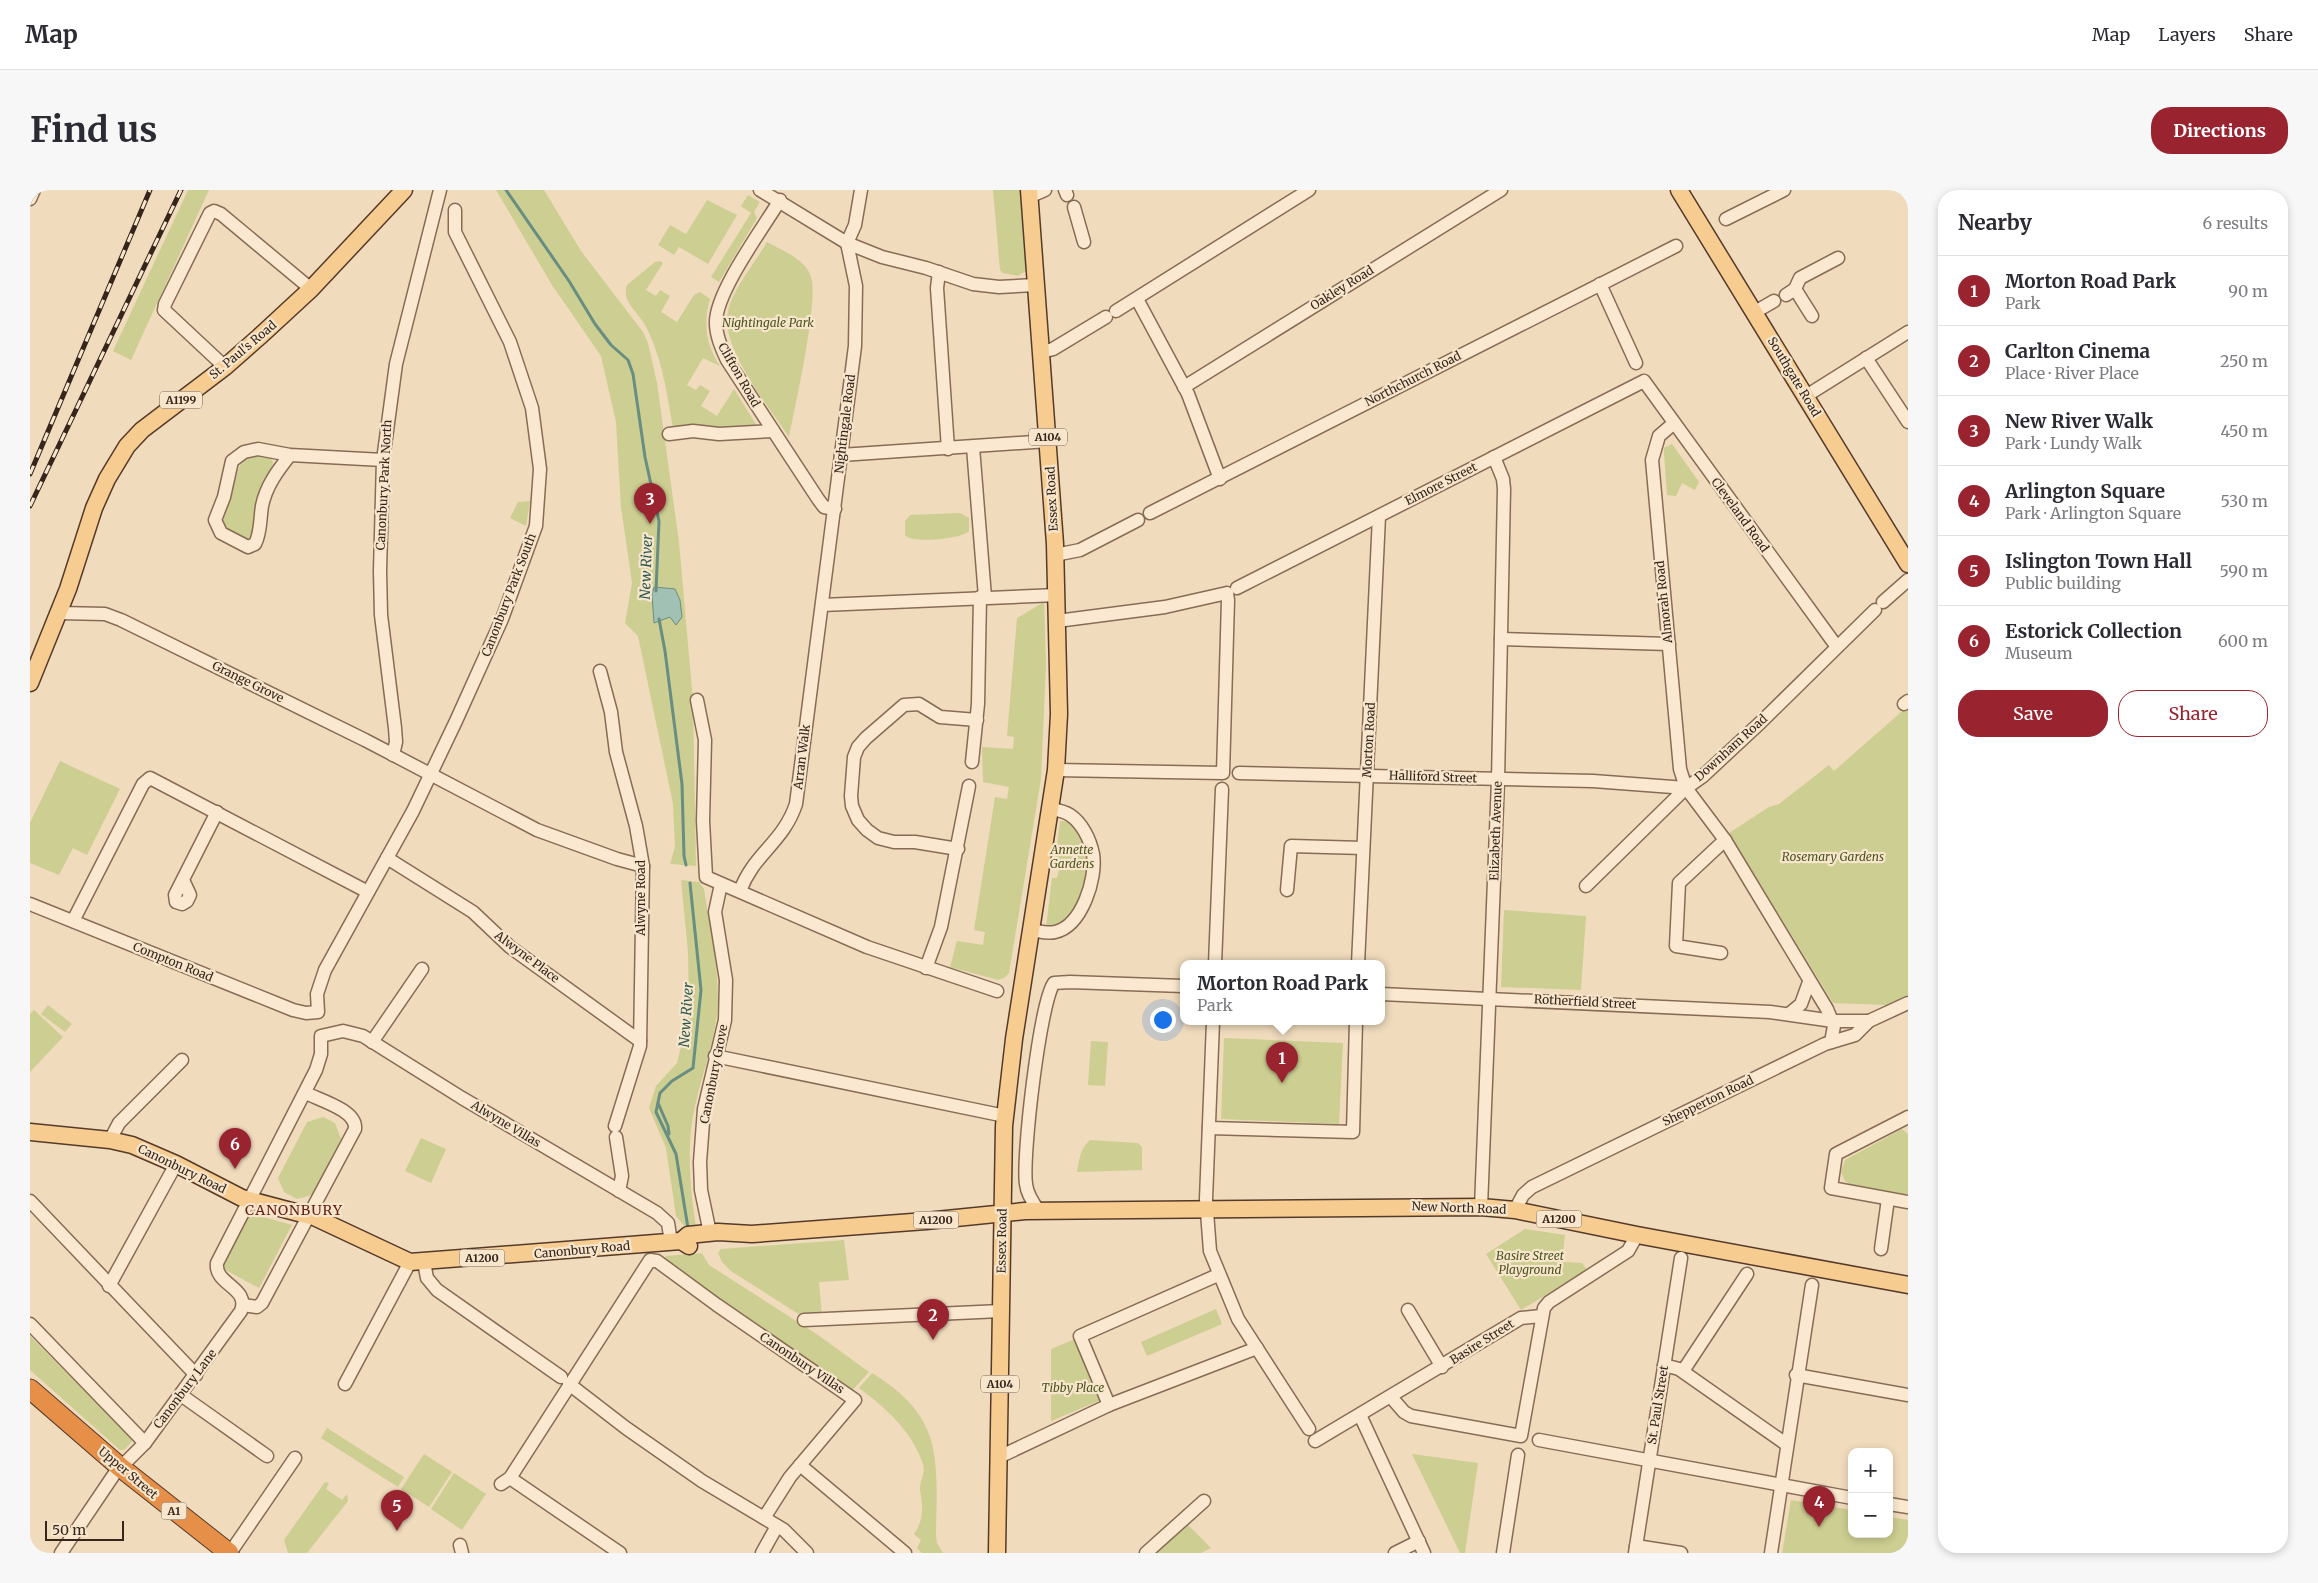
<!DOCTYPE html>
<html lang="en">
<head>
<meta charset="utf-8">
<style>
  :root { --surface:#fff; --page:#f7f7f7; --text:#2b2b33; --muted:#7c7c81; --line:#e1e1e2; --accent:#9a2330 }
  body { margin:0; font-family:Merriweather,serif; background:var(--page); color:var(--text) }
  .controls { position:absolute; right:15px; bottom:15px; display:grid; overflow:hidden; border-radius:10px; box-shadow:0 2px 8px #0003 }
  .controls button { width:45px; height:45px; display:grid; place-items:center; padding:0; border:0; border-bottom:1px solid var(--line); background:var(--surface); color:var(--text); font:25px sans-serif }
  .scale { position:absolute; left:15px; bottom:12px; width:79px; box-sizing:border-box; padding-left:5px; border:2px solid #36251b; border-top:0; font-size:14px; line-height:18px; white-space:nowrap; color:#36251b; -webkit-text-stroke:4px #f7e6cc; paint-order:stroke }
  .you { position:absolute; left:1132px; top:829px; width:18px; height:18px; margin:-12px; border:4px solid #fff; border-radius:50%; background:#1a73e8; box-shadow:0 0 0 8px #1a73e833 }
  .badge { display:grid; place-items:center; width:32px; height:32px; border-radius:50%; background:var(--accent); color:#fff; font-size:16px; font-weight:700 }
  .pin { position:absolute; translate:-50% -41px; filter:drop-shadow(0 1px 2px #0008) }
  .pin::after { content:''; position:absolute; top:26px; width:18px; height:15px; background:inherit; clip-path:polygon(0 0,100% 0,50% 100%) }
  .popup { position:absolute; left:1150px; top:770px; width:205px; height:65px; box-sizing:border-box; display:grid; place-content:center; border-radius:10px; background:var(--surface); filter:drop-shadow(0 1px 4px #0005); font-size:16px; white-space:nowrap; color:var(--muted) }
  .popup b { font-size:19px; color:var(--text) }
  .popup::after { content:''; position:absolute; left:50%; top:100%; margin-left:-10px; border:10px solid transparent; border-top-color:var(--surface) }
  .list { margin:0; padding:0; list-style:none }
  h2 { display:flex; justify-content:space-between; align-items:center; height:65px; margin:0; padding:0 20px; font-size:21px }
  h2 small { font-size:16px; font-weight:400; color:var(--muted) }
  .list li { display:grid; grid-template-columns:32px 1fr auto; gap:15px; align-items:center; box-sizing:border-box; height:70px; padding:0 20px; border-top:1px solid var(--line) }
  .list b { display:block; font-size:19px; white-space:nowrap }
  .list p { margin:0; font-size:16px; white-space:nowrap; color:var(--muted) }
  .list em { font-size:16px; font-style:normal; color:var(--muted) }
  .actions { display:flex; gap:10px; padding:15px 20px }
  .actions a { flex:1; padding:11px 0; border:1px solid var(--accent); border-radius:20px; text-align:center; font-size:18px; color:var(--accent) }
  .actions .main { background:var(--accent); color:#fff }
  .map { position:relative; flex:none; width:1878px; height:1363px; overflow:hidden; border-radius:20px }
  header { display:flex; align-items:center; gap:30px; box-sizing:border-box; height:70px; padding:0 25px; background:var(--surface); border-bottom:1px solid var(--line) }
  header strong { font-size:24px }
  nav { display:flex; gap:28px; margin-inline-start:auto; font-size:18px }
  .intro { display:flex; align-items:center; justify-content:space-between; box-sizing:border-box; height:120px; padding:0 30px }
  h1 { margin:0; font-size:35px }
  .button { padding:12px 22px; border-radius:20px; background:var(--accent); color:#fff; font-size:18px; font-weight:700 }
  main { display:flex; gap:30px; padding:0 30px }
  aside { flex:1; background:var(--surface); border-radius:20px; box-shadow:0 2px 8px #0003 }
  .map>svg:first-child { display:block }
</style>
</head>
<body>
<header>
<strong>Map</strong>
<nav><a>Map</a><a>Layers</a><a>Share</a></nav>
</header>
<div class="intro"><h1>Find us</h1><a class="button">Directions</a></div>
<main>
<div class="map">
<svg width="1878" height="1363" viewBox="0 0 1878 1363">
  <rect width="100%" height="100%" fill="#f0dbbd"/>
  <g fill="#cdce91">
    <polygon points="158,0 179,0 101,170 83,161"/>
    <polygon points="466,0 514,0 551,61 613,142 618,153 627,193 649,352 663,511 666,676 640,674 645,657 643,614 608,446 595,433 602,393 591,317 586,232 571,166 522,95"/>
    <polygon points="963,0 991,0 997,80 988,86 973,83 970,80"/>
    <polygon points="718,5 730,12 724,22 727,28 689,92 681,87 721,23 711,16"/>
    <polygon points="677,10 707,25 678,74 649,57 644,65 628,55 640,35 656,44"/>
    <path d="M737,52C751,60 776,69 781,87C789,110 765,217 759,247C740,218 690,158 698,122C702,100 725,73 737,52Z"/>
    <path d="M630,71L633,73L616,100L626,106L630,100L640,106L631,122L647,132L664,105L670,102L680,109C673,133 676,155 690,176L673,168L657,195L666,200L670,195L680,201L671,216L687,226L704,199L727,236L643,238C637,204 632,166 615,135C608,122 591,111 597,95L625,72Z"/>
    <polygon points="1642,254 1669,292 1665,300 1652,293 1646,306 1637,305 1634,263 1634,258"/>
    <path d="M228,265L240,267L243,272C242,282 235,288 232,297C225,313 227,332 221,347L215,350L198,342L192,336L193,330L210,275L215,269Z"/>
    <polygon points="500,311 496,336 480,328 488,312"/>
    <path d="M930,323L939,328V341C932,349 881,354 875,345V331L880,325Z"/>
    <polygon points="1014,412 1016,474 1011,589 979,783 974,788 968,790 920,777 927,751 953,755 955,742 944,740 965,607 977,609 979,597 953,592 952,557 983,559 984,547 977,546 987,428"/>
    <polygon points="1878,516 1878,805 1858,815 1803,813 1699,643 1739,617 1749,614 1799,575 1804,581"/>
    <polygon points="30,571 90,599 57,665 43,658 29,685 0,673 0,633"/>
    <polygon points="1030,631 1041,632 1052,647 1060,666 1051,709 1041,727 1026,739 1016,738 1022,688 1027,688 1029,679 1024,678"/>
    <path d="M651,690L669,692L674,699C680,740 691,782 687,824C683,856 672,885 665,916C656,956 660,998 666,1037L656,1038L646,1026L636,958L619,918L626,896L647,873L659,824L658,762Z"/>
    <polygon points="1474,720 1556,726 1551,800 1471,797"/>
    <polygon points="18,815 42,834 35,842 11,824"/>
    <polygon points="4,820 33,847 0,882 0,824"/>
    <polygon points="1194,848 1313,853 1309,934 1191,929"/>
    <polygon points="1061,851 1078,852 1075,896 1058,895"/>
    <polygon points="293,927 305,933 311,949 282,1005 267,1009 254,1002 248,988 277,932"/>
    <polygon points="1872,939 1878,944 1878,1004 1875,1005 1821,995 1815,991 1811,982 1815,970"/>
    <polygon points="391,948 416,959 401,993 375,981"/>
    <path d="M1060,950L1108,953L1112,957V980L1047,982C1049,970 1050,959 1060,950Z"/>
    <polygon points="220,1023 262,1035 229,1098 192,1078"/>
    <polygon points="1495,1039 1535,1045 1532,1072 1552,1073 1557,1080 1491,1120 1456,1064"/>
    <polygon points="814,1050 819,1090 789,1092 792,1126 773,1127 701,1081 692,1072 688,1063 691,1059"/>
    <polygon points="672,1063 679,1075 788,1145 839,1182 820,1203 633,1072 636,1066"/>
    <polygon points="1186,1119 1192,1134 1117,1166 1111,1152"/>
    <polygon points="0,1146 103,1250 94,1260 90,1260 0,1180"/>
    <polygon points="1045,1149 1071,1210 1021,1231 1021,1159"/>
    <path d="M842,1183C915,1228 907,1269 906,1346L907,1353L913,1363H892L887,1358L891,1350L884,1344C894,1329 893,1318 890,1300C889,1292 896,1284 893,1274C882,1241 856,1218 829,1198Z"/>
    <polygon points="297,1238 374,1287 368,1297 291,1248"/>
    <polygon points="394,1264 422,1282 399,1317 371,1299"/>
    <polygon points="1382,1264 1448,1273 1435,1363 1430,1363"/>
    <polygon points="424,1283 456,1304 432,1340 401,1319"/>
    <polygon points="295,1292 299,1293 296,1299 312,1310 317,1304 318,1311 277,1363 258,1363 254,1350"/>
    <polygon points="1761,1310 1822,1320 1822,1344 1859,1344 1859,1327 1878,1330 1878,1363 1752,1363"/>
    <polygon points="1158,1335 1181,1358 1171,1363 1127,1363"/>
  </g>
  <polygon fill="#a1c1b4" stroke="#688e81" points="624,397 645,399 650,410 652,427 646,435 640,427 624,433 622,405"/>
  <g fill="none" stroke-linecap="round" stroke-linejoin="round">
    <g stroke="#688e81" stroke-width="3">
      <polyline points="476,0 539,91 565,134 581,155 598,170 603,184 615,267 629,331 626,401"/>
      <polyline points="629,429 635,461 652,594 654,666 656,675"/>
      <polyline points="628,913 638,936 639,944"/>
      <polyline points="658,1038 646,964 626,922 630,903 642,891 663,878 671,800 660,693"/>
    </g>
    <g stroke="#886b55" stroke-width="15">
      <g id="minor">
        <polyline points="730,0 817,53 852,67 896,78 943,94 969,97 1006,95"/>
        <polyline points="1035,0 1037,5"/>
        <polyline points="999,7 1015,0"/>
        <polyline points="0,9 4,0"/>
        <path d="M750,10C733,38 685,103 686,133C686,146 692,159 697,170L788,309L794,317L805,319"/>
        <polyline points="1044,17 1054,52"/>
        <polyline points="1696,29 1754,0"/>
        <polyline points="817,53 825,35 831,0"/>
        <polyline points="909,82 907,98 918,259"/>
        <polyline points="1570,94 1606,173"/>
        <polyline points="1765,99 1782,126"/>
        <polyline points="1756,105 1765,99 1770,88 1808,68"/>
        <polyline points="1107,109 1158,204 1190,289"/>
        <polyline points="1086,121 1279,0"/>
        <polyline points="1725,122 1744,111"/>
        <polyline points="1012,162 1023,159 1076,127"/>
        <polyline points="1836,168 1878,232"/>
        <polyline points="195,177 134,120 135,114 180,23 184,21 191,24 281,99"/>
        <polyline points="1154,197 1471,0"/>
        <polyline points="1776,206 1878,142"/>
        <polyline points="1644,233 1629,246 1622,270 1650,579 1656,598 1695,650 1797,819 1804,836 1801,852"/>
        <polyline points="639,244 663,241 689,244 743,241"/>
        <polyline points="943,257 955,407"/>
        <path d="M260,265C248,280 236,296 232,316C230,328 231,343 225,354L218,357L191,343L185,330L194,307L202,271L214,262L228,259L260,265L353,270"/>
        <polyline points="811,265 1018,251"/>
        <polyline points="1120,323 1646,56"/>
        <polyline points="1025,365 1050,360 1108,330"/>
        <polyline points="1207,398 1614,191 1807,457"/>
        <polyline points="1853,412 1878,390"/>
        <polyline points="792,415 1027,405"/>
        <polyline points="29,423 75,424 91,430 335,550 507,640 587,669 613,676"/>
        <polyline points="1471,449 1639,454"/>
        <polyline points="570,481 581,522 586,562 606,636 613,676 610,856 585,936"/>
        <polyline points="667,510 675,550 673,631 676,687 837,757 967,801"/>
        <polyline points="1874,514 1878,511"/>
        <polyline points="363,565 366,552 365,538 351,425 350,381 353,270 366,174 410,0"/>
        <polyline points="942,572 948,514 950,407"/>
        <polyline points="1026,580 1193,583 1198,410 1197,403 1135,417 1027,431"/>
        <polyline points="1209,583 1563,591 1656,598"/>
        <polyline points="928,659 885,652 864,652 848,648 837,640 828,630 822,616 821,606 824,567 828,557 836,548 874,515 889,514 910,527 947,530"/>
        <polyline points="357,668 443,722 480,757 610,851"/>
        <polyline points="153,690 160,705 157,711 152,714 146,712 145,705 187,622"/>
        <polyline points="1556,696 1656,598 1673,586 1731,532 1845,420"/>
        <polyline points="1257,700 1261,656 1333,658"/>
        <path d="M710,701C724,663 753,653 766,614L825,156L826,96L817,53"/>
        <polyline points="0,714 263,820 276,823 288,822 287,804 295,780 383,621 426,531 472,429 506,336 510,279 502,218 480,152 425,42 425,20"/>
        <polyline points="43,731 113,594 120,588 338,702"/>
        <path d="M1002,740C1008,741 1018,744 1025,742C1052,736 1067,688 1063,664C1060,649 1052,633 1040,625C1034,621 1027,620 1021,619"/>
        <polyline points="1691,763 1646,756 1649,693 1695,650"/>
        <polyline points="1185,774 1192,599"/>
        <polyline points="1328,774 1349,326"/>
        <polyline points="896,778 911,737 939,596"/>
        <polyline points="1351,804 1740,822 1803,831 1839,831"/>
        <polyline points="1759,824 1771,814 1779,792"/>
        <polyline points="1183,832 1176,1009 1180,1061 1208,1129 1279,1239"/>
        <polyline points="342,852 392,779"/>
        <polyline points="685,866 975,926"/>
        <polyline points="1878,927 1806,964 1801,998 1878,1012"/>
        <polyline points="1179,938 1323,942 1326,832"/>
        <polyline points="586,947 592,986 589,1001"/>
        <polyline points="80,950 89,933 152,870"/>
        <polyline points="0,1011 166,1185"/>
        <polyline points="1451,1017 1468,590 1474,299 1473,289 1464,267"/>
        <polyline points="1485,1020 1493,1005 1502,997 1795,854 1825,845 1839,831 1878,813"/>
        <path d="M1009,1021C1003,1013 997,1004 996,994C992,967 1010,812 1024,793L1040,792L1153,796"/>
        <polyline points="680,1043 671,1000 670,972 674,919 695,830 696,790 685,722 691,694"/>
        <polyline points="1851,1059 1858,1009"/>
        <polyline points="394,1072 397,1088 407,1100 531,1187"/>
        <polyline points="79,1096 146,974"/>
        <path d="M213,1115L227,1117L232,1113L325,939C327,920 289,910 276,903"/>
        <polyline points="1378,1120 1412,1177"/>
        <polyline points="774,1130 971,1121"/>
        <polyline points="0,1134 115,1253"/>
        <polyline points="1634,1175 1649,1179 1756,1254"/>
        <polyline points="1653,1181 1717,1084"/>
        <polyline points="1766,1185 1878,1205"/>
        <polyline points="315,1194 380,1072"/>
        <polyline points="539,1194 596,1238 672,1291 754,1340 777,1363"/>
        <polyline points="151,1205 237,1266"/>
        <polyline points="1361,1207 1374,1222 1381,1226 1491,1246 1514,1118 1519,1112 1598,1061 1607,1045"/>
        <polyline points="1079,1215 1050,1146 1188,1085"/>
        <polyline points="1330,1225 1394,1363"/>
        <polyline points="1509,1250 1822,1308"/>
        <polyline points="1285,1251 1491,1128 1511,1126"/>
        <polyline points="969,1267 1079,1215 1227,1158"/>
        <polyline points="770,1275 875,1363"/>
        <polyline points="480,1288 590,1363"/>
        <polyline points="471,1294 480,1288 620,1070 627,1071 687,1115 825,1210 760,1287 734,1328"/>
        <polyline points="1859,1314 1878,1317"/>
        <polyline points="430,1355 432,1363"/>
        <polyline points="1606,1356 1651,1363"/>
        <path d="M31,1363L85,1283L115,1253L211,1121C220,1097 184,1095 187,1073L286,880L291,864V846L313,841L333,846L432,908L627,1023L638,1033L641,1052"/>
        <polyline points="200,1363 265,1268"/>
        <polyline points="732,1363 747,1336"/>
        <polyline points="1116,1363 1174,1311"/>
        <polyline points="1365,1363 1389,1351"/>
        <polyline points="1473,1363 1488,1265"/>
        <polyline points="1605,1363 1651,1068"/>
        <polyline points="1741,1363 1782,1095"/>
      </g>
    </g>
    <g stroke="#553a2a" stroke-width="19">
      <g id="major">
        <polyline points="1649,0 1878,374"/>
        <polyline points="0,493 38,399 64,318 77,289 97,256 112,240 195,177 229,147 281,99 374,0"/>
        <polyline points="0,942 80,950 102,955 146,974 212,1008 284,1027 380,1072 651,1051 659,1056"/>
        <polyline points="651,1051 658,1045 688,1042 722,1044 896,1031 995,1021 1451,1017 1485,1020 1607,1045 1878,1095"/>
        <polyline points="967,1363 974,936 984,849 1026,580 1029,524 1025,354 999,0"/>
      </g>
    </g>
    <g stroke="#553a2a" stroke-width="21">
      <polyline id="highway" points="0,1199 90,1277 199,1363"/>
    </g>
    <use href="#minor" stroke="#fae9d0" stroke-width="12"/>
    <use href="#major" stroke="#f6cc91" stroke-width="16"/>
    <use href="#highway" stroke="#e58f48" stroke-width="19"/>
    <g stroke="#36251b" stroke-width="5">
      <g id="rail">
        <polyline points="0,284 120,0"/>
        <polyline points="0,316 151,0"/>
      </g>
    </g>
    <use href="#rail" stroke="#f7e6cc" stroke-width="3" stroke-dasharray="9" stroke-linecap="butt"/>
  </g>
  <g text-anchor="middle" stroke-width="4.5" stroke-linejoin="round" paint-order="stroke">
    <g fill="#f7e6cc" stroke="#705f50" stroke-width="1">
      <rect x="130" y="201.5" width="42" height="17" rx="4"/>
      <rect x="999" y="238.5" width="38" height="17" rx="4"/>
      <rect x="1506.5" y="1020.5" width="45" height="17" rx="4"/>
      <rect x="883.5" y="1021.5" width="45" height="17" rx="4"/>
      <rect x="429.5" y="1059.5" width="45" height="17" rx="4"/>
      <rect x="951" y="1185.5" width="38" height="17" rx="4"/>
      <rect x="131.5" y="1312.5" width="25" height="17" rx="4"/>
    </g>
    <g font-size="11" font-weight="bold" fill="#36251b">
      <text x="151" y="214">A1199</text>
      <text x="1018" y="251">A104</text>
      <text x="1529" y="1033">A1200</text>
      <text x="906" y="1034">A1200</text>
      <text x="452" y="1072">A1200</text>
      <text x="970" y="1198">A104</text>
      <text x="144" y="1325">A1</text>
    </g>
    <g font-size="12" fill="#36251b" stroke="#f7e6cc">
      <text transform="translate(1312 98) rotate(-32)" y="4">Oakley Road</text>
      <text transform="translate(213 160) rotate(-40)" y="4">St. Paul's Road</text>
      <text transform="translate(709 185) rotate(60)" y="4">Clifton Road</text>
      <text transform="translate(1764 187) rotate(59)" y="4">Southgate Road</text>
      <text transform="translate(1383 189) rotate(-27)" y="4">Northchurch Road</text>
      <text transform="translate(815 234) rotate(-83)" y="4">Nightingale Road</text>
      <text transform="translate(1411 294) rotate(-27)" y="4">Elmore Street</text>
      <text transform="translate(354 295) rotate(-87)" y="4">Canonbury Park North</text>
      <text transform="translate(1022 309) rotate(-93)" y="4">Essex Road</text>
      <text transform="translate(1710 325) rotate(54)" y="4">Cleveland Road</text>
      <text transform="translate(479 405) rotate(-69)" y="4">Canonbury Park South</text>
      <text transform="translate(1634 412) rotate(-96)" y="4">Almorah Road</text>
      <text transform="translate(218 492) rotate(26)" y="4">Grange Grove</text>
      <text transform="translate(1339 550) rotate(-87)" y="4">Morton Road</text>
      <text transform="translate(1701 558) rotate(-42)" y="4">Downham Road</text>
      <text transform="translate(772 567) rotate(-83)" y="4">Arran Walk</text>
      <text transform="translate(1403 587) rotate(2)" y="4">Halliford Street</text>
      <text transform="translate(1466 641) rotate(-88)" y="4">Elizabeth Avenue</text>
      <text transform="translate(611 708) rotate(-90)" y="4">Alwyne Road</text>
      <text transform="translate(497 767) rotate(37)" y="4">Alwyne Place</text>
      <text transform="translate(143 772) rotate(22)" y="4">Compton Road</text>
      <text transform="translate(1555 812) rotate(3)" y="4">Rotherfield Street</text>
      <text transform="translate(684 884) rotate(-79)" y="4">Canonbury Grove</text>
      <text transform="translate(1678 911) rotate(-26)" y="4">Shepperton Road</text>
      <text transform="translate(476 934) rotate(31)" y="4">Alwyne Villas</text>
      <text transform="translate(152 979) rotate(26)" y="4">Canonbury Road</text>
      <text transform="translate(1429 1018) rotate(2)" y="4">New North Road</text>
      <text transform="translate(972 1051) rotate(-89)" y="4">Essex Road</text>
      <text transform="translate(552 1060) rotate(-5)" y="4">Canonbury Road</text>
      <text transform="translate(1452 1152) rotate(-32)" y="4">Basire Street</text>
      <text transform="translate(772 1173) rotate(34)" y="4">Canonbury Villas</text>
      <text transform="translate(155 1199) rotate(-53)" y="4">Canonbury Lane</text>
      <text transform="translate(1628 1215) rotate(-81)" y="4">St. Paul Street</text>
      <text transform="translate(98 1283) rotate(40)" y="4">Upper Street</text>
    </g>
    <g font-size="12" font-style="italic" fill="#4c5420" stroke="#f7e6cc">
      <text x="738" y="137">Nightingale Park</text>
      <text x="1042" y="664">Annette<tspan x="1042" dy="14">Gardens</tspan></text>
      <text x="1803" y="671">Rosemary Gardens</text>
      <text x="1500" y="1070">Basire Street<tspan x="1500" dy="14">Playground</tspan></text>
      <text x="1043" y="1202">Tibby Place</text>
    </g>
    <g font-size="14" font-style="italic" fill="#29574f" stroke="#f7e6cc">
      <text transform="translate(616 377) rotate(-88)" y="5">New River</text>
      <text transform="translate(656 825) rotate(-86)" y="5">New River</text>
    </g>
    <g font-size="14" letter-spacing="1" fill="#652018" stroke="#f7e6cc">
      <text x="264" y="1025">CANONBURY</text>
    </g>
  </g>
</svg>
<div class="controls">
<button>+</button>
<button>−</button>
</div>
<div class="scale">50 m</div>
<div class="you"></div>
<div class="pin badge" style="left:1252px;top:893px">1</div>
<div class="popup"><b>Morton Road Park</b>Park</div>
<div class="pin badge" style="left:903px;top:1150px">2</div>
<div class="pin badge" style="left:620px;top:334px">3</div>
<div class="pin badge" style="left:1789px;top:1337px">4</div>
<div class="pin badge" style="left:367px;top:1341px">5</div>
<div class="pin badge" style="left:205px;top:979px">6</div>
</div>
<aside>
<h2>Nearby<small>6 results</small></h2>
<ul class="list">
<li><span class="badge">1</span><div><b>Morton Road Park</b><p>Park</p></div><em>90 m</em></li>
<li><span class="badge">2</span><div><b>Carlton Cinema</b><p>Place · River Place</p></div><em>250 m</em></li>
<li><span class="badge">3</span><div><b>New River Walk</b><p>Park · Lundy Walk</p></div><em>450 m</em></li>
<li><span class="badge">4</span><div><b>Arlington Square</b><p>Park · Arlington Square</p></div><em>530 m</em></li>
<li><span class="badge">5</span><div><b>Islington Town Hall</b><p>Public building</p></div><em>590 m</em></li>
<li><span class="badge">6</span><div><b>Estorick Collection</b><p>Museum</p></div><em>600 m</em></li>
</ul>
<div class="actions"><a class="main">Save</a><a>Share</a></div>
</aside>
</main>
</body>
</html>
